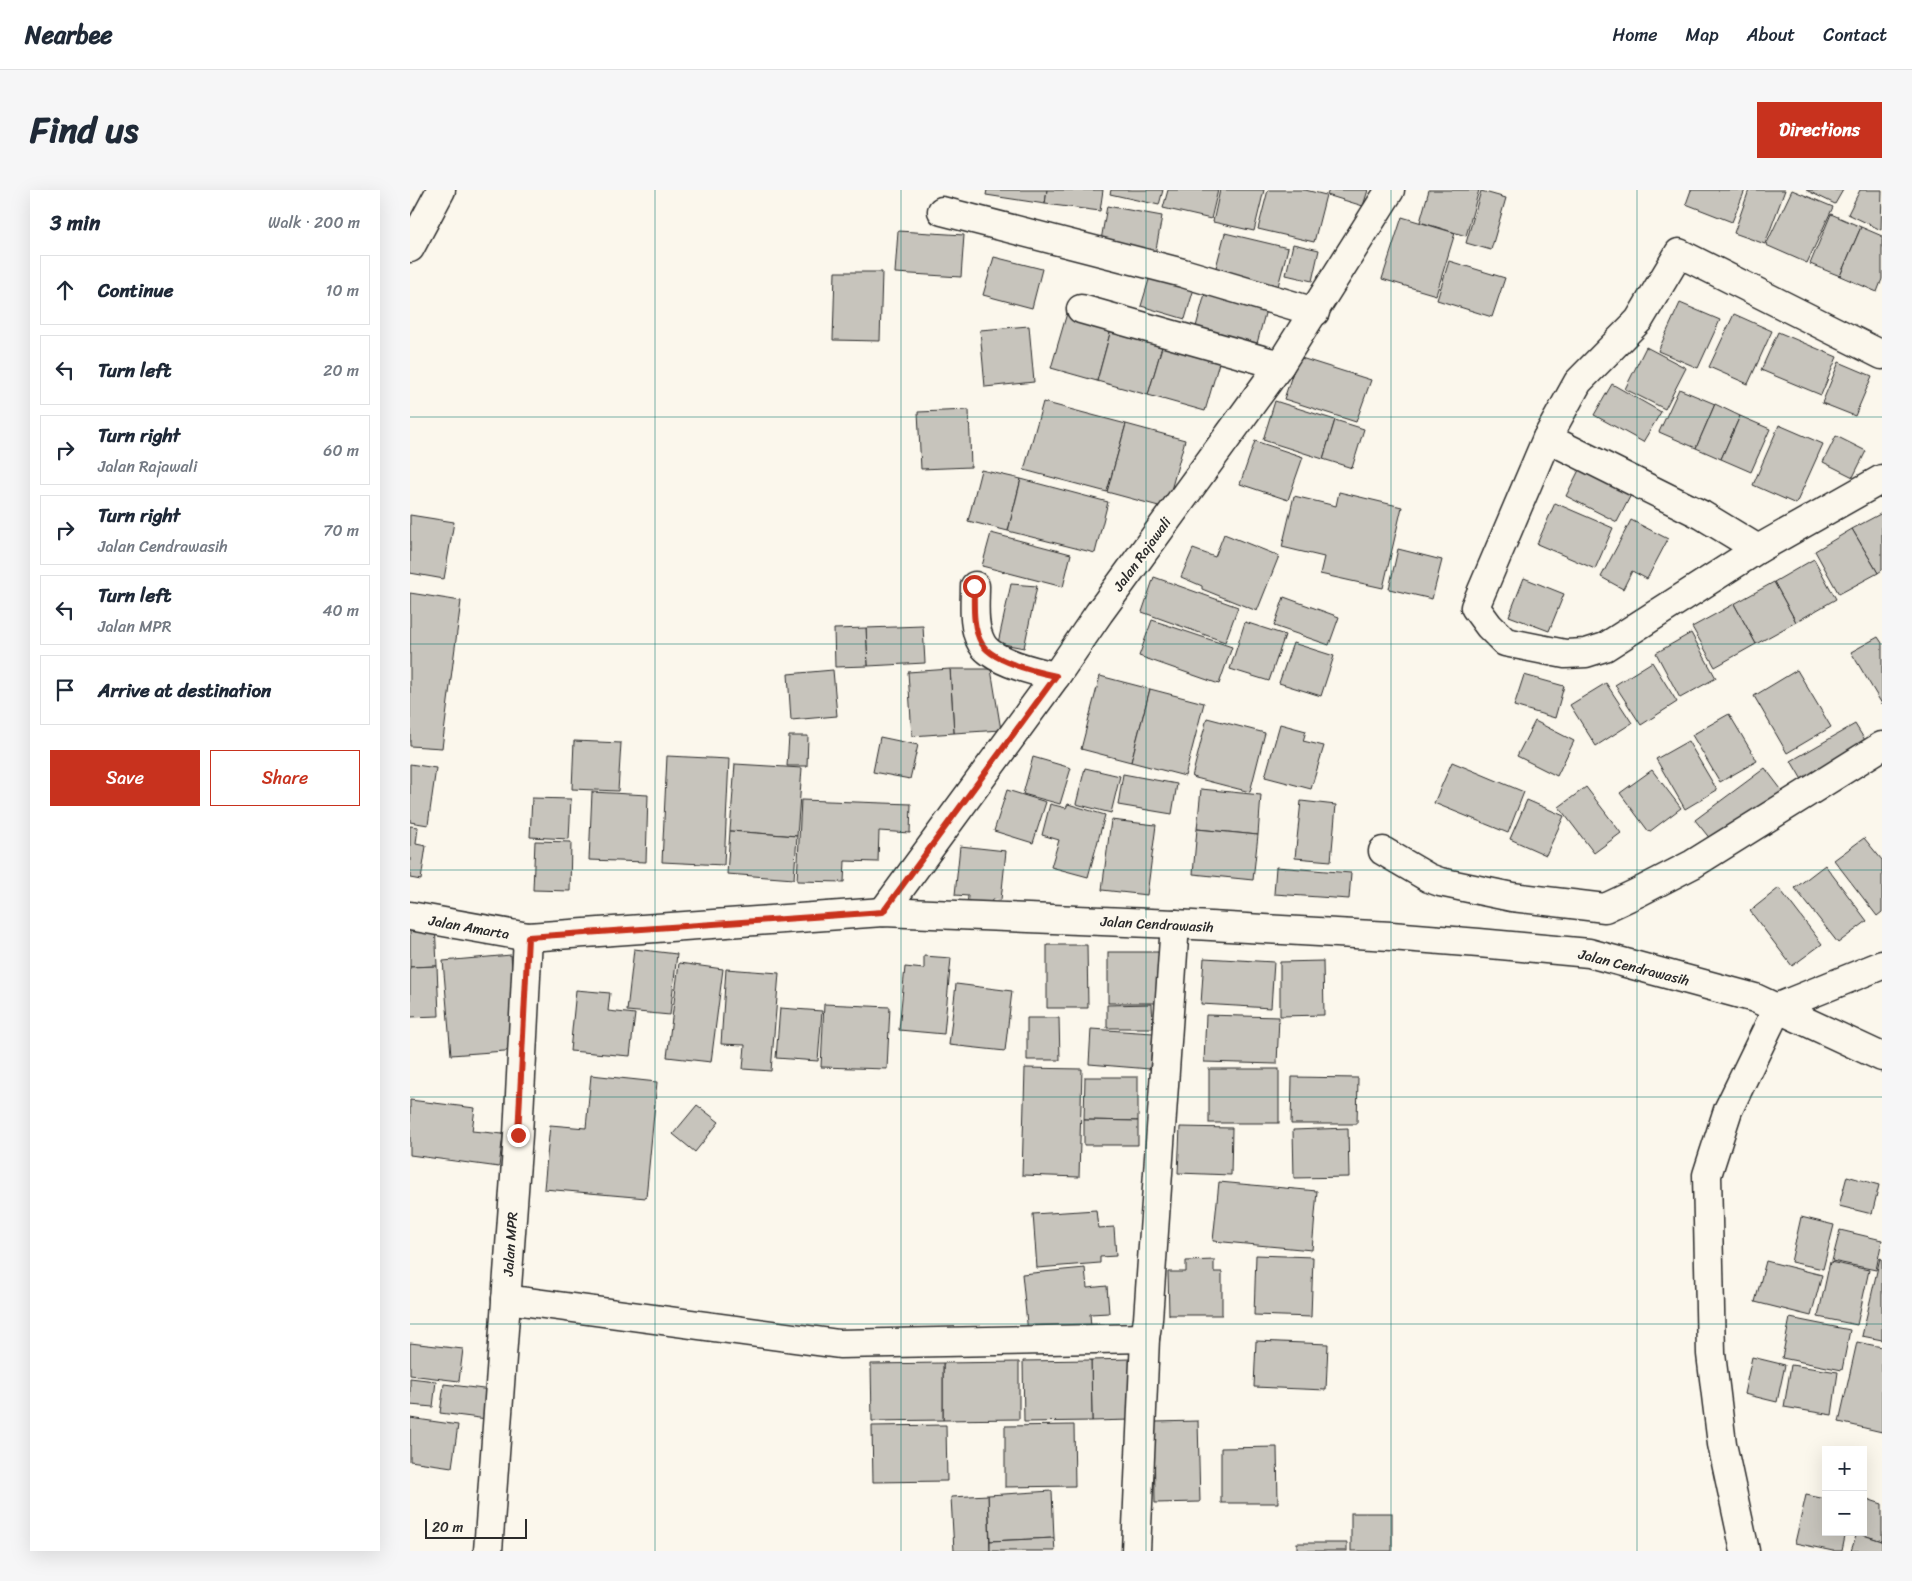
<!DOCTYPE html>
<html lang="en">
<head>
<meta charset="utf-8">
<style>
  :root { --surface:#fff; --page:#f6f6f7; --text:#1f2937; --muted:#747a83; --line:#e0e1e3; --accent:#c8321e }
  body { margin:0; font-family:Sriracha,sans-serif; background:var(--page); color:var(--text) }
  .controls { position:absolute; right:15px; bottom:15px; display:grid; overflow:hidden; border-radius:0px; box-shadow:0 5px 20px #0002 }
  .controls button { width:45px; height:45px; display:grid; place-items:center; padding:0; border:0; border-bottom:1px solid var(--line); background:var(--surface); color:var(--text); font:25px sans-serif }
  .scale { position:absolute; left:15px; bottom:12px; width:102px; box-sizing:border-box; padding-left:5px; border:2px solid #2b2b2b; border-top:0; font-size:14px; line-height:18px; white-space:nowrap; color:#2b2b2b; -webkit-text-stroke:4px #fbf7ec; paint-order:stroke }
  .stop { position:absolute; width:15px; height:15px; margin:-11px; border:4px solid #c8321e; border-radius:50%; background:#fff }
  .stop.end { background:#c8321e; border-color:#fff; box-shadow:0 1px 5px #0008 }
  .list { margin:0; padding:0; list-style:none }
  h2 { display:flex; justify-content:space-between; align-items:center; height:65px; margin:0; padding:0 20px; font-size:21px }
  h2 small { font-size:16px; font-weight:400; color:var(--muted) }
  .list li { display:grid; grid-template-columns:32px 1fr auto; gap:15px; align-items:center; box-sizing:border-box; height:70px; margin:0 10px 10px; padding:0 10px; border:1px solid var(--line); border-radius:0px }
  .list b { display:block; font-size:19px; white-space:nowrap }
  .list p { margin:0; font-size:16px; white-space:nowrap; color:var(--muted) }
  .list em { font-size:16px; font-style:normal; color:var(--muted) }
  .actions { display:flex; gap:10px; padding:15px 20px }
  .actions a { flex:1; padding:11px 0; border:1px solid var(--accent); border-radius:0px; text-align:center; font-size:18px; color:var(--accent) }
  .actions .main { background:var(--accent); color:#fff }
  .icon { flex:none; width:28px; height:28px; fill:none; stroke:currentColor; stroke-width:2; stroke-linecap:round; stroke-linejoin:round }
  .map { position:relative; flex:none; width:1472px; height:1361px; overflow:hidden; border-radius:0px }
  header { display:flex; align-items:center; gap:30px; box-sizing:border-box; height:70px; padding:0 25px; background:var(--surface); border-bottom:1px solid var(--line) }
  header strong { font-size:24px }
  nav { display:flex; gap:28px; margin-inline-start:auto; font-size:18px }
  .intro { display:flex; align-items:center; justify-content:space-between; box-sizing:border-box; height:120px; padding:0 30px }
  h1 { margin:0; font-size:35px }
  .button { padding:12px 22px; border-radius:0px; background:var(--accent); color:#fff; font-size:18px; font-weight:700 }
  main { display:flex; gap:30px; padding:0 30px }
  aside { flex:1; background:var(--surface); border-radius:0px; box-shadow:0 5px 20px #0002 }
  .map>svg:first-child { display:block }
</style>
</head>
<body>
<header>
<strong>Nearbee</strong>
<nav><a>Home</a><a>Map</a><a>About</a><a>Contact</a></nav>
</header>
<div class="intro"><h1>Find us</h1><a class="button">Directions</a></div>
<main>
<aside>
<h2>3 min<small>Walk · 200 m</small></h2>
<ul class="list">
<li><svg class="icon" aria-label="ahead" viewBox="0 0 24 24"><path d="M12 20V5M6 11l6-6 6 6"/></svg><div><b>Continue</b></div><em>10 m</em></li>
<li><svg class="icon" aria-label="left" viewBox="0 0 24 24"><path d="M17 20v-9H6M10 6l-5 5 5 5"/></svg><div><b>Turn left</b></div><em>20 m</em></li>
<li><svg class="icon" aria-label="right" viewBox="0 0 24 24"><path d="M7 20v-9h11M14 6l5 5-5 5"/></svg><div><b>Turn right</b><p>Jalan Rajawali</p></div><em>60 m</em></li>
<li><svg class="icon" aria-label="right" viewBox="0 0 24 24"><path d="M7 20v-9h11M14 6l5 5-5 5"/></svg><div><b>Turn right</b><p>Jalan Cendrawasih</p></div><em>70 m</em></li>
<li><svg class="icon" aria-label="left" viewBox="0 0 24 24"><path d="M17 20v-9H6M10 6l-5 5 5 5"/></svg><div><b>Turn left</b><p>Jalan MPR</p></div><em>40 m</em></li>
<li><svg class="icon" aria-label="arrive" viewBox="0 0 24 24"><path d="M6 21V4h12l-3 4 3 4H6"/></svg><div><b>Arrive at destination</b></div></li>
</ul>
<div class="actions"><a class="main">Save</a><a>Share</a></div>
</aside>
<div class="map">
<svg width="1472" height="1361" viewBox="0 0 1472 1361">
  <rect width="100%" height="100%" fill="#fbf7ec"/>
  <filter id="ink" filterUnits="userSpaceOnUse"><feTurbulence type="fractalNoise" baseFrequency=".02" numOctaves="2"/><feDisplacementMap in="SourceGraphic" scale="10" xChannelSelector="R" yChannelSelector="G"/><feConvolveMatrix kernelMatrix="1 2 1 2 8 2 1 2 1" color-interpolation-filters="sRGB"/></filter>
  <g filter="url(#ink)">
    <g fill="#c7c4bc" stroke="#2b2b2b">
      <polygon points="577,0 637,0 635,14 576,5"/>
      <polygon points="637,0 693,0 690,21 635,14"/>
      <polygon points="701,0 753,0 749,15 700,4"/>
      <polygon points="758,0 808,0 801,29 753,18"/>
      <polygon points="810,0 854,0 844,41 803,32"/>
      <polygon points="858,0 895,0 916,5 904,52 848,39"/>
      <polygon points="919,0 958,0 953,16 917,5"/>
      <polygon points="1019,0 1069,0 1056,46 1010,32"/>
      <polygon points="1281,0 1335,0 1322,32 1276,14"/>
      <polygon points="1339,0 1375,0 1355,54 1324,43"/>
      <polygon points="1382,0 1423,17 1397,73 1356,55"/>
      <polygon points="1396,0 1433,0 1425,14"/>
      <polygon points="1450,0 1472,0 1471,40 1438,24"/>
      <polygon points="1071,1 1096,8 1081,60 1056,53"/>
      <polygon points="697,16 752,26 745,65 690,56"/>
      <polygon points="1421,24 1451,37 1430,86 1400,74"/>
      <polygon points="992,27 1045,43 1026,105 972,89"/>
      <polygon points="1451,37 1472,46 1472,89 1467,102 1430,86"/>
      <polygon points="488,41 554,45 551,87 485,83"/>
      <polygon points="815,43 878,58 867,100 804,85"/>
      <polygon points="883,54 909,60 902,91 876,85"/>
      <polygon points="584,67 632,79 622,118 573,105"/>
      <polygon points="1039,71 1095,88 1082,127 1027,110"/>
      <polygon points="425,82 472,82 470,151 423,150"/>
      <polygon points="741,83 785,95 775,129 731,116"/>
      <polygon points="796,100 857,116 845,161 784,144"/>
      <polygon points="1270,113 1310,130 1288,178 1248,161"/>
      <polygon points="657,123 702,136 687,191 641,178"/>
      <polygon points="1324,124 1362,141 1338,194 1299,177"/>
      <polygon points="619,136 624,192 575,197 570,140"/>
      <polygon points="702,136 754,150 738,205 687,191"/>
      <polygon points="1368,142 1427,167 1411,205 1351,180"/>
      <polygon points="754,150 811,166 795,221 738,205"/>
      <polygon points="1236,157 1276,178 1255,219 1215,199"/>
      <polygon points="888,167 961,190 946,232 874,209"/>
      <polygon points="1429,172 1462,186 1445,226 1412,213"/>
      <polygon points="1202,194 1251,222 1233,252 1184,225"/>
      <polygon points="1269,199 1305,214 1286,258 1249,242"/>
      <polygon points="865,211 925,230 913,269 853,250"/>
      <polygon points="633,212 716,234 697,302 614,280"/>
      <polygon points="1305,214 1330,226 1311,269 1286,258"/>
      <polygon points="559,220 561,277 511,279 508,222"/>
      <polygon points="1330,226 1360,239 1341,282 1311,269"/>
      <polygon points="925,230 954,239 942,278 913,269"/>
      <polygon points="716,234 775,250 756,318 697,302"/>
      <polygon points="1369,235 1413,254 1386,314 1343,295"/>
      <polygon points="1426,246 1456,261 1443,287 1413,272"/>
      <polygon points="845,251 893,267 878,310 830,294"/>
      <polygon points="1175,268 1227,293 1207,332 1156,306"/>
      <polygon points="571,280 611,289 598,341 558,331"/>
      <polygon points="611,289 698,312 685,363 598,341"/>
      <polygon points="929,302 992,317 973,398 910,384 914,367 872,357 884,306 926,316"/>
      <polygon points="1145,313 1203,338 1185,379 1127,354"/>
      <polygon points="1472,323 1472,380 1468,383 1442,339"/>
      <polygon points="0,325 44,332 34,389 0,383"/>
      <polygon points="1221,330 1258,349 1237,389 1222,381 1213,399 1191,387"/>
      <polygon points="1442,339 1468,383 1429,404 1405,361"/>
      <polygon points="581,343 661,364 653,397 572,376"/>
      <polygon points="814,344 869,366 847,421 792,399 792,396 771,387 783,359 805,367"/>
      <polygon points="988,359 1032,370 1022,409 979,399"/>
      <polygon points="1404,369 1426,409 1386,432 1364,392"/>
      <polygon points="744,387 828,417 815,452 732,422"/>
      <polygon points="1114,388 1154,404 1139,441 1099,426"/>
      <polygon points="1364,392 1386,432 1346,454 1324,414"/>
      <polygon points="601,394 627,396 614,458 588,453"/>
      <polygon points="0,403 51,411 32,558 0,556"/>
      <polygon points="874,407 929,427 919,455 864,436"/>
      <polygon points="1324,414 1346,454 1305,477 1282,437"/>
      <polygon points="742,430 822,457 809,494 729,466"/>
      <polygon points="835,432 875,445 859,491 820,479"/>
      <polygon points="513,436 515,473 458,476 456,438"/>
      <polygon points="456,438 458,476 425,477 424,439"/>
      <polygon points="1281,443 1306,488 1270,508 1246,463"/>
      <polygon points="1468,447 1472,453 1472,514 1441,462"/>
      <polygon points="883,453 924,466 911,506 869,493"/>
      <polygon points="1242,472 1267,512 1231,535 1205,495"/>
      <polygon points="540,479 581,479 591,540 544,543"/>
      <polygon points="540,479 544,543 502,546 498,482"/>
      <polygon points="423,480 427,526 381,530 378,484"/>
      <polygon points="1387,480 1421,537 1377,563 1344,506"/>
      <polygon points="1114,485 1154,496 1145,528 1104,516"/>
      <polygon points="690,486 740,499 721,572 671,559"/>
      <polygon points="1196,493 1222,533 1186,556 1160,515"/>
      <polygon points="740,499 794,513 775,586 721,572"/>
      <polygon points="1319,524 1347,571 1310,592 1282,545"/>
      <polygon points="797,528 855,543 840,602 782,587"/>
      <polygon points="1125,531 1164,551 1147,586 1107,566"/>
      <polygon points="870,534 896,541 893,551 914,556 901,599 855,587"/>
      <polygon points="1445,534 1458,555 1394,593 1381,571"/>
      <polygon points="379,546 398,546 397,576 377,576"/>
      <polygon points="470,547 508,555 500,589 463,582"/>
      <polygon points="164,551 211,553 208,601 162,599"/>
      <polygon points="1278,551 1307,600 1275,619 1246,569"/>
      <polygon points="257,566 319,569 314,675 252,672"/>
      <polygon points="623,567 661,578 650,614 613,604"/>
      <polygon points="1042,572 1114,602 1098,643 1024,613"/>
      <polygon points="0,574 26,578 18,635 0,632"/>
      <polygon points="325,574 392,578 387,646 320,641"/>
      <polygon points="675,578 710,586 701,623 666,614"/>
      <polygon points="1355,578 1374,603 1305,655 1285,630"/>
      <polygon points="1242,580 1271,618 1239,642 1210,603"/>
      <polygon points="713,584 767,594 762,624 708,615"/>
      <polygon points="1176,597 1211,643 1184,663 1149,617"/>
      <polygon points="791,599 851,605 848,645 787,639"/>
      <polygon points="597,600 636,612 623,653 584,641"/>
      <polygon points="182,602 238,605 236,672 179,670"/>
      <polygon points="122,608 161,609 159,649 120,647"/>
      <polygon points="391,610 501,614 500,643 469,641 468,672 435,671 434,692 387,691"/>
      <polygon points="1117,610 1154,626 1136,665 1100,649"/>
      <polygon points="891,611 926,615 921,671 885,668"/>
      <polygon points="640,614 656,618 658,614 695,625 678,687 641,677 649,650 632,645"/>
      <polygon points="701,630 746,635 737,705 692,700"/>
      <polygon points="0,636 8,637 6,654 16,656 11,690 0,688"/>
      <polygon points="787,639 848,645 843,690 783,684"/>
      <polygon points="320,641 387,646 384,689 317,684"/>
      <polygon points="1454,648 1472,670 1472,722 1467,726 1424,670"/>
      <polygon points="125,651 161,652 160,701 123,700"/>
      <polygon points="550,656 596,661 591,710 582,709 581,720 557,717 558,706 545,705"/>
      <polygon points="1415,675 1457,731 1428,753 1385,698"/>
      <polygon points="866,677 941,683 939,709 864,704"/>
      <polygon points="1369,698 1412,754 1382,776 1340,721"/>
      <polygon points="25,733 27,776 0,777 0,734"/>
      <polygon points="637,755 677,755 678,818 637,818"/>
      <polygon points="224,759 267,764 260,825 217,821"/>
      <rect x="698" y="762" width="55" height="51"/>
      <polygon points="101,765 108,860 41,865 33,771"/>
      <polygon points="514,766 541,768 534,844 489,840 495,777 514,779"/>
      <polygon points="794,768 864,772 861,818 791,814"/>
      <polygon points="913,771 914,825 870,826 870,772"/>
      <polygon points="269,773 313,779 301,872 257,867"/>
      <polygon points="27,776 29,826 0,827 0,777"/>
      <polygon points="316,779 369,783 361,881 333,879 335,855 311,854"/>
      <polygon points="546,794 602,801 595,861 539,855"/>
      <polygon points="166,800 200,803 198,821 225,824 220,866 160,861"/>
      <polygon points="414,814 480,817 477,879 411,877"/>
      <polygon points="742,814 743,838 697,838 697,815"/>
      <polygon points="370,818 412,821 408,871 366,868"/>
      <polygon points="796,825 869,827 867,874 794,872"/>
      <polygon points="617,828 649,828 650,870 617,870"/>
      <polygon points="681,839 743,843 740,879 679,874"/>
      <polygon points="615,878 672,879 669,987 612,985"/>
      <rect x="799" y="879" width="70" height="54"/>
      <polygon points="181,885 247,892 236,1008 134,999 140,935 176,938"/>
      <polygon points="675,887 728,887 728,931 674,930"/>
      <polygon points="882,887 948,888 947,934 881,934"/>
      <polygon points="0,910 65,918 62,941 93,944 89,977 0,965"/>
      <polygon points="287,915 309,932 285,962 263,944"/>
      <polygon points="674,930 728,931 728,955 674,955"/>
      <polygon points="770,937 822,938 821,985 768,983"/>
      <polygon points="938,938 939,987 884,988 883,940"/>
      <polygon points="1437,986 1469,995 1462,1024 1429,1016"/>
      <polygon points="809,992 907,1001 902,1060 803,1051"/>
      <polygon points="686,1020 688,1038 704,1037 706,1066 690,1067 690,1073 627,1078 623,1024"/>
      <polygon points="1391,1027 1424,1035 1413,1079 1381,1072"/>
      <polygon points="1430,1040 1472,1050 1466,1080 1422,1071"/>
      <polygon points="846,1065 903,1067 901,1127 844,1125"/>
      <polygon points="1470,1068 1472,1069 1472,1150 1452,1146"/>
      <polygon points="804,1070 804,1082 812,1082 812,1125 759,1125 758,1082 776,1082 776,1071"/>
      <polygon points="1356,1071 1412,1085 1401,1126 1345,1112"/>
      <polygon points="1420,1072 1459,1080 1447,1135 1408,1127"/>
      <polygon points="675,1078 677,1098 697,1096 699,1123 680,1124 681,1137 618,1143 612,1084"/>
      <polygon points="1380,1128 1440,1140 1432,1180 1372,1168"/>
      <polygon points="846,1151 918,1154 916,1200 844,1197"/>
      <polygon points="1447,1152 1472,1157 1472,1242 1429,1232"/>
      <polygon points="0,1153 53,1159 49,1191 0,1185"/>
      <polygon points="1342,1167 1375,1175 1367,1212 1334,1204"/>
      <polygon points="720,1169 721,1230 682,1231 681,1170"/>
      <polygon points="681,1170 682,1231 614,1232 613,1171"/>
      <polygon points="609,1172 609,1229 533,1230 533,1173"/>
      <polygon points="533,1173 533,1230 462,1231 461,1174"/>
      <polygon points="1381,1175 1428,1182 1422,1225 1374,1217"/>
      <polygon points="0,1188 26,1191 23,1217 0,1215"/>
      <polygon points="34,1194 81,1200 77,1229 30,1223"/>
      <polygon points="0,1228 48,1235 42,1277 0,1271"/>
      <polygon points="788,1231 790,1312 745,1313 744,1232"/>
      <polygon points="536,1235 537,1291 463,1292 462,1236"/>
      <polygon points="664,1235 665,1296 595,1297 595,1236"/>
      <polygon points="867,1257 868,1313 811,1313 811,1258"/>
      <polygon points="642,1301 644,1348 580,1351 578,1305"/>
      <polygon points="578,1305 580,1361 544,1361 541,1307"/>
      <polygon points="1396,1305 1416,1309 1416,1342 1436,1342 1432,1361 1423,1361 1385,1353"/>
      <polygon points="1457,1309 1472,1314 1472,1351 1447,1343 1453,1342 1453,1320"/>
      <rect x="941" y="1323" width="41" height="38"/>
      <polygon points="1447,1343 1472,1351 1472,1361 1441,1361"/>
      <polygon points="644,1348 645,1361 580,1361 580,1351"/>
      <rect x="887" y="1353" width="50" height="8"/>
    </g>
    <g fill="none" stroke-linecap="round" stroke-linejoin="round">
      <g stroke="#2b2b2b" stroke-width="31">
        <g id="minor">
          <polyline points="532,21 773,83 905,122"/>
          <polyline points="0,58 31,0"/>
          <polyline points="671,119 870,175"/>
          <polyline points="1472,165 1269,63 1229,130 1168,192 1137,248 1065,417 1079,436 1095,452 1155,464 1176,463 1195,457 1348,359 1472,289"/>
          <polyline points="1137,248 1292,325 1348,359"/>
          <path d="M565,396C565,414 562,437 572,454C583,472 627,482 646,486"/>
          <polyline points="973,661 1019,688 1030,692 1102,707 1195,718 1227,703 1283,674 1472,556"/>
          <polyline points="473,722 646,486 689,423 870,175 980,0"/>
          <polyline points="0,726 118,747 473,722 765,734 981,746 1069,753 1179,763 1345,808 1472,867"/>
          <polyline points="96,1109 429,1154 735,1148"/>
          <polyline points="78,1361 108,945 118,747"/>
          <polyline points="726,1361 735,1148 738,1129 765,734"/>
          <polyline points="1335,1361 1312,1254 1301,1164 1297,985 1318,920 1368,817 1472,775"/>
        </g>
      </g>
      <use href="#minor" stroke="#fbf7ec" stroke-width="28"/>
    </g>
  </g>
  <g fill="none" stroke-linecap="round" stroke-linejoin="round" filter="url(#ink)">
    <path stroke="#c8321e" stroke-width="6" d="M108,945L118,747L473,722L646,486C627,482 583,472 572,454C562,438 564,414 564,396"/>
  </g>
  <path fill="none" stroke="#0f766e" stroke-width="1" stroke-opacity="0.55" d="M245,0V1361M491,0V1361M736,0V1361M981,0V1361M1227,0V1361M0,227H1472M0,454H1472M0,680H1472M0,907H1472M0,1134H1472"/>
  <g text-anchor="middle" stroke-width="5" stroke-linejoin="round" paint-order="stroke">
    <g font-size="14" fill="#2b2b2b" stroke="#fbf7ec">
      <text transform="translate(732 364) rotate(-54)" y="5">Jalan Rajawali</text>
      <text transform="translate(747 734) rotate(3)" y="5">Jalan Cendrawasih</text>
      <text transform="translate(59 737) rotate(10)" y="5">Jalan Amarta</text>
      <text transform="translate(1224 777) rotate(14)" y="5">Jalan Cendrawasih</text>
      <text transform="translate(100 1054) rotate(-86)" y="5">Jalan MPR</text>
    </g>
  </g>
</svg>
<div class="controls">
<button>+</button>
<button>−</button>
</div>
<div class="scale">20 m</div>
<div class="stop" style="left:564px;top:396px"></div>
<div class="stop end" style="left:108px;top:945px"></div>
</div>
</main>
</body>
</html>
